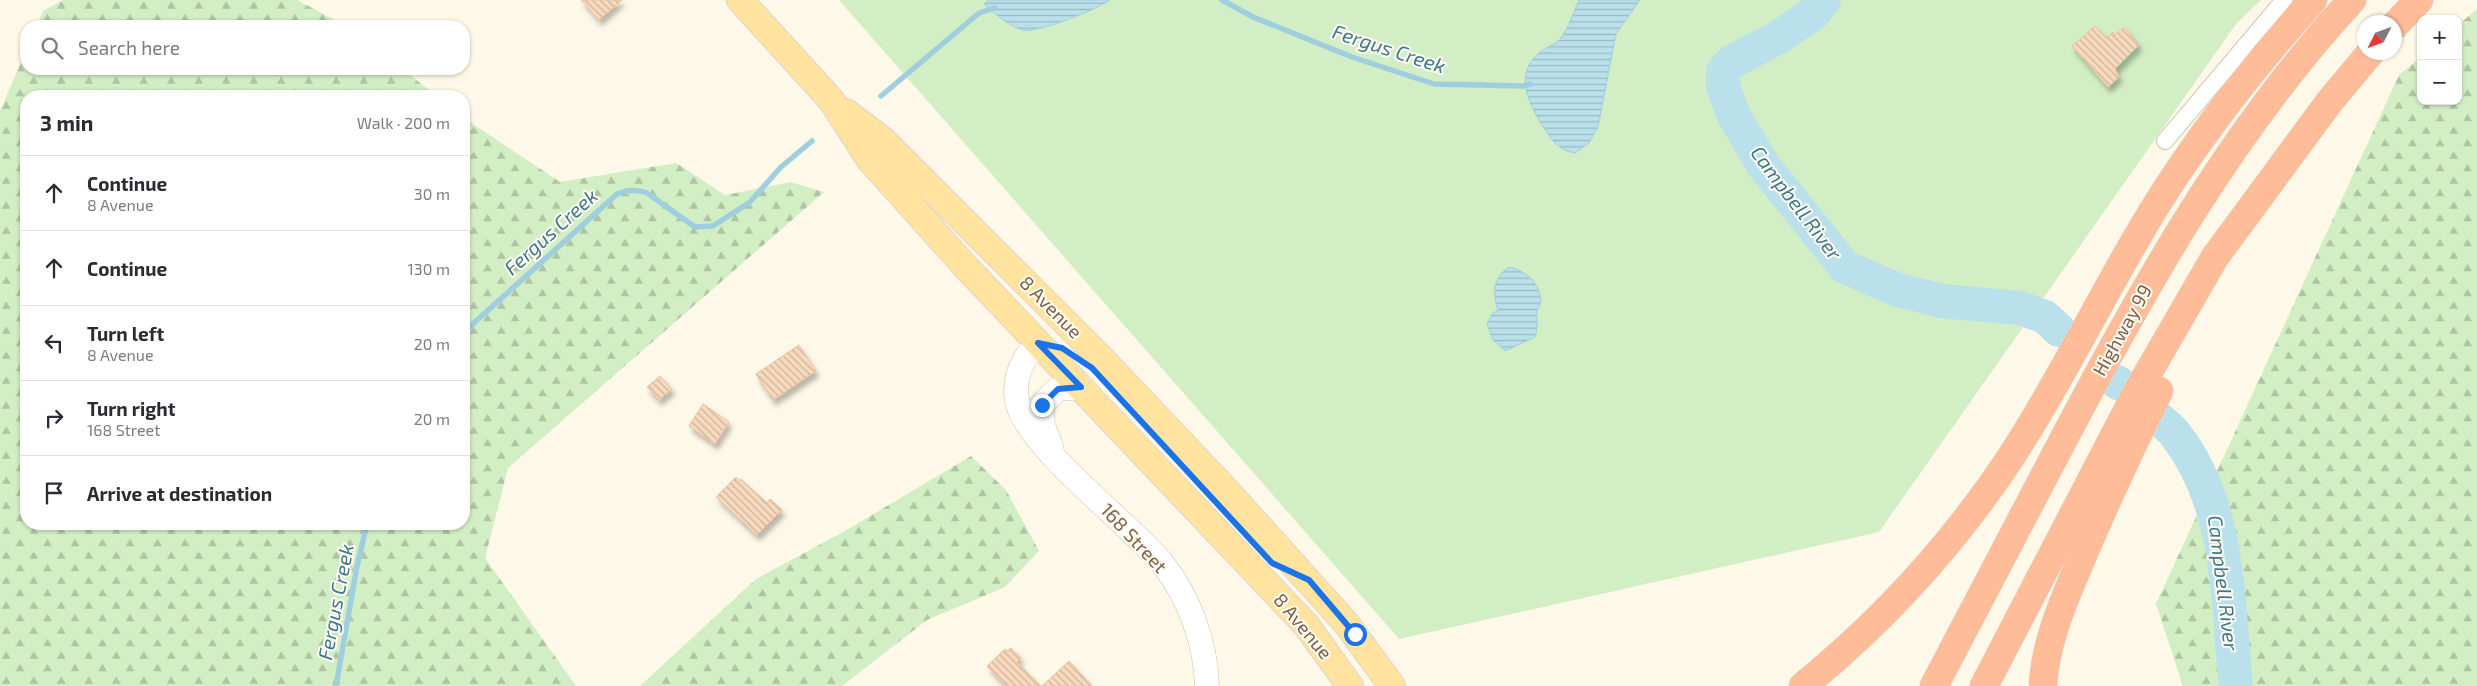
<!DOCTYPE html>
<html lang="en">
<head>
<meta charset="utf-8">
<style>
  :root { --surface:#fff; --page:#f7f7f7; --text:#2b2b33; --muted:#7c7c81; --line:#e1e1e2 }
  body { margin:0; font-family:"Exo 2",sans-serif; background:var(--page); color:var(--text) }
  .controls { position:absolute; right:15px; top:15px; display:grid; overflow:hidden; border-radius:10px; box-shadow:0 1px 4px #0004 }
  .controls button { width:45px; height:45px; display:grid; place-items:center; padding:0; border:0; border-bottom:1px solid var(--line); background:var(--surface); color:var(--text); font:25px sans-serif }
  .compass { position:absolute; left:2357px; top:15px; width:45px; height:45px; border-radius:50%; background:var(--surface); box-shadow:0 1px 4px #0004; rotate:228deg }
  .stop { position:absolute; width:15px; height:15px; margin:-11px; border:4px solid #1a73e8; border-radius:50%; background:#fff }
  .stop.end { background:#1a73e8; border-color:#fff; box-shadow:0 1px 5px #0008 }
  .list { margin:0; padding:0; list-style:none }
  h2 { display:flex; justify-content:space-between; align-items:center; height:65px; margin:0; padding:0 20px; font-size:21px }
  h2 small { font-size:16px; font-weight:400; color:var(--muted) }
  .list li { display:grid; grid-template-columns:32px 1fr auto; gap:15px; align-items:center; box-sizing:border-box; height:75px; padding:0 20px; border-top:1px solid var(--line) }
  .list b { display:block; font-size:19px; white-space:nowrap }
  .list p { margin:0; font-size:16px; white-space:nowrap; color:var(--muted) }
  .list em { font-size:16px; font-style:normal; color:var(--muted) }
  .icon { flex:none; width:28px; height:28px; fill:none; stroke:currentColor; stroke-width:2; stroke-linecap:round; stroke-linejoin:round }
  .map { position:relative; flex:none; width:2477px; height:686px; overflow:hidden }
  .search { position:absolute; background:var(--surface); box-shadow:0 1px 4px #0004; left:20px; top:20px; width:450px; height:55px; display:flex; align-items:center; gap:12px; box-sizing:border-box; padding:0 18px; border-radius:20px; color:var(--muted); font-size:19px }
  .panel { position:absolute; background:var(--surface); box-shadow:0 1px 4px #0004; left:20px; top:90px; width:450px; height:440px; border-radius:20px }
  .map>svg:first-child { display:block }
</style>
</head>
<body>
<div class="map">
<svg width="2477" height="686" viewBox="0 0 2477 686">
  <defs>
    <pattern id="forest-firs" width="22" height="20" patternUnits="userSpaceOnUse" patternTransform="scale(1.25)"><rect width="22" height="20" fill="#d2eec4"/><path d="M5 1l3.5 6h-7zM16 11l3.5 6h-7z" fill="#afc4a1"/></pattern>
    <pattern id="water-rules" width="6" height="5" patternUnits="userSpaceOnUse" patternTransform="scale(1.25)"><rect width="6" height="5" fill="#bae0eb"/><path d="M0 2.5h6" fill="none" stroke="#9cb9c0"/></pattern>
    <pattern id="building-back-hatch" width="6" height="6" patternUnits="userSpaceOnUse" patternTransform="scale(1.25)"><rect width="6" height="6" fill="#f7d9bd"/><path d="M-1 5l2 2M0 0l6 6M5-1l2 2" fill="none" stroke="#cdb39c"/></pattern>
    <filter id="shadow"><feDropShadow dx="3" dy="5.5" stdDeviation="2.5" flood-color="#0004"/></filter>
  </defs>
  <rect width="100%" height="100%" fill="#fef8e8"/>
  <polygon fill="#d2eec4" points="839,0 2261,0 2236,24 1879,532 1399,639"/>
  <g fill="url(#forest-firs)">
    <polygon points="63,0 297,0 346,26 37,26 43,11"/>
    <polygon points="2477,9 2477,686 2183,686 2156,604 2399,75 2421,57 2421,101 2458,101 2458,25"/>
    <polygon points="26,51 26,69 402,69 437,96 26,96 26,524 464,524 464,118 560,182 676,163 725,195 791,182 824,192 508,468 485,558 576,686 0,686 0,111"/>
    <polygon points="971,456 1006,490 1039,551 1005,587 927,620 842,686 640,686 756,579 845,531"/>
  </g>
  <g fill="url(#water-rules)" stroke="#9fcfde">
    <path d="M989,0H1110C1098,9 1036,34 1022,30C1009,26 994,13 984,4Z"/>
    <path d="M1579,0H1640L1616,34L1598,127L1589,143L1575,153C1557,150 1551,139 1542,125C1528,102 1514,74 1539,53C1545,47 1556,45 1561,38C1569,27 1573,13 1579,0Z"/>
    <path d="M1509,267C1527,271 1540,283 1541,302C1541,306 1536,309 1537,313C1537,323 1538,327 1535,337L1505,351L1493,340L1487,324L1492,314L1498,310C1492,293 1493,277 1509,267Z"/>
  </g>
  <g fill="none" stroke-linecap="round" stroke-linejoin="round">
    <g stroke="#9fcfde" stroke-width="5.5">
      <polyline points="1222,0 1253,17 1352,57 1434,84 1524,86 1530,84"/>
      <polyline points="881,96 979,13 995,8"/>
      <path d="M464,332L617,194C628,190 636,189 647,193L695,227L713,226L750,202L781,167L812,141"/>
      <polyline points="336,686 357,566 367,524"/>
    </g>
    <g stroke="#bae0eb" stroke-width="34">
      <polyline points="1824,0 1814,13 1779,37 1731,62 1723,72 1723,86 1733,114 1763,165 1845,267 1895,289 1941,301 2020,308 2045,317 2059,330"/>
      <polyline points="2115,381 2120,384"/>
      <path d="M2149,411C2157,418 2168,425 2175,434C2231,505 2227,600 2236,686"/>
    </g>
  </g>
  <g fill="url(#building-back-hatch)" stroke="#ebc09b" filter="url(#shadow)">
    <polygon points="581,0 622,0 599,20"/>
    <polygon points="2095,26 2106,38 2113,32 2115,35 2124,27 2139,45 2115,69 2119,77 2108,87 2072,46"/>
    <polygon points="799,345 816,371 773,400 756,374"/>
    <polygon points="660,376 672,389 659,400 647,387"/>
    <polygon points="703,404 729,422 715,444 689,426"/>
    <polygon points="736,477 740,481 741,479 767,503 770,499 782,510 757,535 716,497"/>
    <polygon points="1011,648 1021,658 1017,662 1041,686 1006,686 987,666 1005,649 1007,651"/>
    <polygon points="1069,661 1092,686 1042,686"/>
  </g>
  <g fill="none" stroke-linecap="round" stroke-linejoin="round">
    <g stroke="#d3c0ac" stroke-width="18">
      <polyline id="minor" points="2165,141 2284,0"/>
    </g>
    <g stroke="#d6c1a9" stroke-width="25">
      <g id="secondary">
        <path d="M1038,343C1022,359 1013,377 1017,401C1024,444 1131,525 1162,563C1189,596 1206,644 1207,686"/>
        <polyline points="1051,446 1043,426 1041,405 1058,389 1081,387"/>
      </g>
    </g>
    <g stroke="#ddd5cf" stroke-width="28">
      <g id="primary">
        <polyline points="740,0 832,101 869,159 964,265 1306,625 1350,686"/>
        <polyline points="846,112 884,141 1104,361 1228,492 1346,623 1392,686"/>
      </g>
    </g>
    <g stroke="#ddd5cf" stroke-width="29">
      <g id="motorway">
        <polyline points="2394,26 2419,0"/>
        <path d="M1803,686C1883,621 1954,543 2011,457C2071,365 2116,264 2177,173C2218,112 2263,55 2313,0"/>
        <path d="M1934,686C1976,606 2018,526 2060,446C2143,288 2230,132 2352,0"/>
        <polyline points="1984,686 2137,392 2215,257 2330,101 2371,52"/>
        <path d="M2043,686C2045,640 2066,596 2083,555C2107,499 2132,445 2159,391"/>
      </g>
    </g>
    <use href="#minor" stroke="#fff" stroke-width="16"/>
    <use href="#secondary" stroke="#fff" stroke-width="24"/>
    <use href="#primary" stroke="#ffe39f" stroke-width="26"/>
    <use href="#motorway" stroke="#febc99" stroke-width="28"/>
  </g>
  <g fill="none" stroke-linecap="round" stroke-linejoin="round">
    <polyline stroke="#1a73e8" stroke-width="6" points="1042,405 1058,389 1081,387 1038,343 1062,348 1092,368 1272,563 1309,580 1355,634"/>
  </g>
  <g text-anchor="middle" stroke-width="4" stroke-linejoin="round" paint-order="stroke">
    <g font-size="19" fill="#7c5f48" stroke="#fffbf1">
      <text transform="translate(1051 307) rotate(45)" y="7">8 Avenue</text>
      <text transform="translate(2122 330) rotate(-61)" y="7">Highway 99</text>
      <text transform="translate(1134 538) rotate(47)" y="7">168 Street</text>
      <text transform="translate(1303 626) rotate(50)" y="7">8 Avenue</text>
    </g>
    <g font-size="20" font-style="italic" fill="#3c778b" stroke="#fffbf1">
      <text transform="translate(1389 49) rotate(18)" y="7">Fergus Creek</text>
      <text transform="translate(1796 203) rotate(53)" y="7">Campbell River</text>
      <text transform="translate(551 232) rotate(-42)" y="7">Fergus Creek</text>
      <text transform="translate(2223 583) rotate(83)" y="7">Campbell River</text>
      <text transform="translate(336 602) rotate(-79)" y="7">Fergus Creek</text>
    </g>
  </g>
</svg>
<div class="controls">
<button>+</button>
<button>−</button>
</div>
<svg class="compass" viewBox="-18 -18 36 36"><path d="M0-13l5 13h-10z" fill="#e53935"/><path d="M0 13l5-13h-10z" fill="#7c7c81"/></svg>
<div class="stop" style="left:1355px;top:634px"></div>
<div class="stop end" style="left:1042px;top:405px"></div>
<div class="search"><svg class="icon" aria-label="search" viewBox="0 0 24 24"><circle cx="10" cy="10" r="6"/><path d="M15 15l6 6"/></svg>Search here</div>
<section class="panel">
<h2>3 min<small>Walk · 200 m</small></h2>
<ul class="list">
<li><svg class="icon" aria-label="ahead" viewBox="0 0 24 24"><path d="M12 20V5M6 11l6-6 6 6"/></svg><div><b>Continue</b><p>8 Avenue</p></div><em>30 m</em></li>
<li><svg class="icon" aria-label="ahead" viewBox="0 0 24 24"><path d="M12 20V5M6 11l6-6 6 6"/></svg><div><b>Continue</b></div><em>130 m</em></li>
<li><svg class="icon" aria-label="left" viewBox="0 0 24 24"><path d="M17 20v-9H6M10 6l-5 5 5 5"/></svg><div><b>Turn left</b><p>8 Avenue</p></div><em>20 m</em></li>
<li><svg class="icon" aria-label="right" viewBox="0 0 24 24"><path d="M7 20v-9h11M14 6l5 5-5 5"/></svg><div><b>Turn right</b><p>168 Street</p></div><em>20 m</em></li>
<li><svg class="icon" aria-label="arrive" viewBox="0 0 24 24"><path d="M6 21V4h12l-3 4 3 4H6"/></svg><div><b>Arrive at destination</b></div></li>
</ul>
</section>
</div>
</body>
</html>
